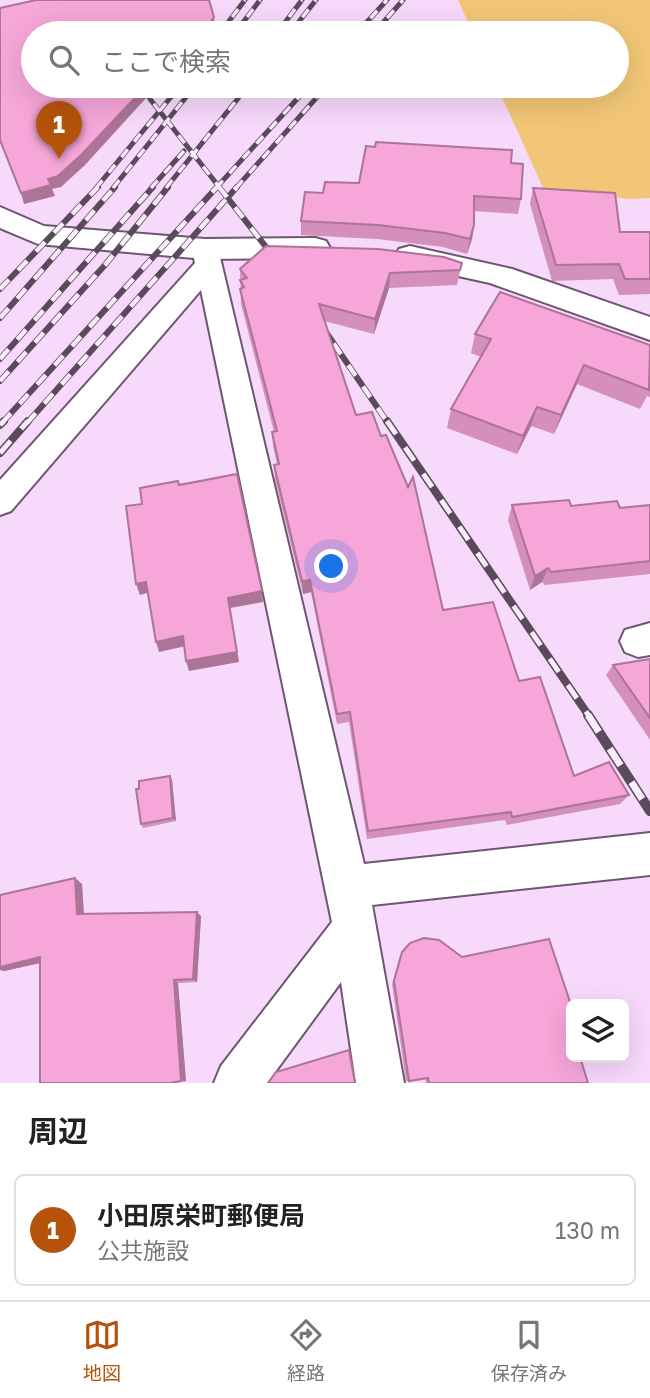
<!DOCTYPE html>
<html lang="ja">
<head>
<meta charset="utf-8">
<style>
  :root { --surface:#fff; --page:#f2f2f2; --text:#222; --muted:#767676; --line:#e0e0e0; --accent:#b45309 }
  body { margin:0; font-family:"Golos Text","Noto Sans JP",sans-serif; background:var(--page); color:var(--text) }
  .controls { position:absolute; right:21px; bottom:21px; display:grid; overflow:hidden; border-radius:10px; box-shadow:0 7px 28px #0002 }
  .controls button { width:63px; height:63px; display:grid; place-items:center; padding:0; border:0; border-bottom:2px solid var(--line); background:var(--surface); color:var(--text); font:35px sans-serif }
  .you { position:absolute; left:332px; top:567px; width:24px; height:24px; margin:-18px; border:5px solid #fff; border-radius:50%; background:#1a73e8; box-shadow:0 0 0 10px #1a73e833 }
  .badge { display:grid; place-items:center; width:46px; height:46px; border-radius:50%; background:var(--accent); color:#fff; font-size:23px; font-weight:700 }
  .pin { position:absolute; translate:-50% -58px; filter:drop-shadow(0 2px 4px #0008) }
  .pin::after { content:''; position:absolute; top:37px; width:24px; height:21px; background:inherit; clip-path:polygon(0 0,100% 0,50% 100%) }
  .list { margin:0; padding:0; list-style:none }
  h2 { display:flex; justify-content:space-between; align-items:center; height:91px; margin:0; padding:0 28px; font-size:30px }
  h2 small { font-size:23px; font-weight:400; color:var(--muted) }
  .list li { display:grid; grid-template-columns:46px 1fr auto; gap:21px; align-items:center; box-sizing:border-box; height:112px; margin:0 14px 14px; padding:0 14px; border:2px solid var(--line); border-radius:10px }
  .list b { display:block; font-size:26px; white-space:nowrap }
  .list p { margin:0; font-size:23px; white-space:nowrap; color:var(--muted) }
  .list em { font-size:23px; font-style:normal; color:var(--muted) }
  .icon { flex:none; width:38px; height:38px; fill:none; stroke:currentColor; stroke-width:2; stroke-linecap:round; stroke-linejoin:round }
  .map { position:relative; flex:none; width:650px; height:1083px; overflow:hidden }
  .search { position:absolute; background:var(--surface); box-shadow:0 7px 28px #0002; left:21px; right:21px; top:21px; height:77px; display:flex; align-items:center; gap:18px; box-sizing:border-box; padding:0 24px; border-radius:38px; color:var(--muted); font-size:26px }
  .sheet { height:217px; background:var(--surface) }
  nav { display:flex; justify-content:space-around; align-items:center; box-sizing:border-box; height:98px; border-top:2px solid var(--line); background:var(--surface); font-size:19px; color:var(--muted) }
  nav a { display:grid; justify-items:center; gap:4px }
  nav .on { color:var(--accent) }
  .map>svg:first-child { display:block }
</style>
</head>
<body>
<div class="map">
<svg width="650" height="1083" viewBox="0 0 650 1083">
  <rect width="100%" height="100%" fill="#f7d9fb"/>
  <polygon fill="#f1c676" points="458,0 650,0 650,198 631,199 544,190 497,86 617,86 617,33 473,33"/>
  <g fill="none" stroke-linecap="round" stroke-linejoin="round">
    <g stroke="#6e5572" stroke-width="4">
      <g id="minor">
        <polygon points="205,241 214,243 218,249 364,864 650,833 650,875 372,905 404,1083 356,1083 341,982 267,1083 214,1083 221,1066 332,922 201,290 11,511 0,515 0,480 195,263 192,249 196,243"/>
        <polygon points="650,623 650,655 638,657 625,652 620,641 625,630"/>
      </g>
    </g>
    <g stroke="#6e5572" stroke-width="4">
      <g id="tertiary">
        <polygon points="0,207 44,226 205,239 315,238 326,241 330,248 326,255 315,258 205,259 38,244 0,228"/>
        <polygon points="410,246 512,269 650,317 650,340 490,283 399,263 395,256 399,249"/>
      </g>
    </g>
    <use href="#minor" fill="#fff" fill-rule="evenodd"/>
    <use href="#tertiary" fill="#fff" fill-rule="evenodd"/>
    <g stroke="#5a4a5c" stroke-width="5">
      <g id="rail-far3">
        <polyline points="220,33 245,0"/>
        <polyline points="235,33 260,0"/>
        <polyline points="277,33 302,0"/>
        <polyline points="290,33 316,0"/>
        <polyline points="357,33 387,0"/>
        <polyline points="374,33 403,0"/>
        <polyline points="145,86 150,99 220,188"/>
        <polyline points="96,188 180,86"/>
        <polyline points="113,188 195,86"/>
        <polyline points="151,188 184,151"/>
        <polyline points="166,188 248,86"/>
        <polyline points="216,188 309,86"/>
        <polyline points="236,188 327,86"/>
      </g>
    </g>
    <g stroke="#5a4a5c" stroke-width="6">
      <g id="rail-far2">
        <polyline points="219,187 277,261"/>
        <polyline points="0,289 98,187"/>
        <polyline points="0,318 115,187"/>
        <polyline points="319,322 388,423"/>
        <polyline points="0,359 153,187"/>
        <polyline points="0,381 105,265 168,187"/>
        <polyline points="2,423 217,187"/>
        <polyline points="27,423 237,187"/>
      </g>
    </g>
    <g stroke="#5a4a5c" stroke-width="8">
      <g id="rail-far1">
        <polyline points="387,421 589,716"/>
        <polyline points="0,425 4,421"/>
        <polyline points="0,453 28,421"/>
      </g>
    </g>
    <g stroke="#5a4a5c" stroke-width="10">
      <polyline id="rail" points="588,715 650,811"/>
    </g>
    <use href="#rail-far3" stroke="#f9edfb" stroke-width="3.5" stroke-dasharray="10" stroke-linecap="butt"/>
    <use href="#rail-far2" stroke="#f9edfb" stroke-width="4.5" stroke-dasharray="13" stroke-linecap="butt"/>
    <use href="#rail-far1" stroke="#f9edfb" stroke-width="5" stroke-dasharray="16" stroke-linecap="butt"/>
    <use href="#rail" stroke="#f9edfb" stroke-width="7" stroke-dasharray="20" stroke-linecap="butt"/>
  </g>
  <g fill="#d48fba">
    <polygon points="511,163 521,199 518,214 474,211 474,225 472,239 467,254 443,247 377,239 301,235 301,221 323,193 359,183"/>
    <polygon points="533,188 620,232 650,232 650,294 619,295 613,279 552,281 530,204"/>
    <polygon points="462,263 457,285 389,288 374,334 324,321 356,415 443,610 519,681 574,776 629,795 620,804 507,825 505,820 367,839 349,722 337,724 311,592 303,594 275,479 274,465 277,464 273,446 272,432 274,432 241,304 240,269"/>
    <polygon points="475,334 650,345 650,397 647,396 640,409 577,384 554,434 531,426 517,454 447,428 451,409 481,357 471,353"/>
    <polygon points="512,505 620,508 650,505 650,574 545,585 542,582 530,590 508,520"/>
    <polygon points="650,659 650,740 606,675 613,665"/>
    <polygon points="170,776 172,780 176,821 143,828 141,824"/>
    <polygon points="82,884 84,914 201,916 197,982 178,983 186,1081 175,1083 40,1083 40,963 4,971"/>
    <polygon points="402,952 571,1057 588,1083 426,1083 425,1078 406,1081 392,984 400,956"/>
  </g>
  <g fill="#ac7497">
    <polygon points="214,17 215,27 211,33 204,33"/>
    <polygon points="146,86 157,86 85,165 61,187 52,189 55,196 24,204 21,193 48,179"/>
    <polygon points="474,225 472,239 467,254 470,239"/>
    <polygon points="390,273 389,288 374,334 375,319"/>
    <polygon points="584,365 577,384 554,434 561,415"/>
    <polygon points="537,407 531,426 517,454 523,436"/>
    <polygon points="548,568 542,582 530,590 535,576"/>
    <polygon points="310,580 311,592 303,594 302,581"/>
    <polygon points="146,582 150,592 140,595 136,584"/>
    <polygon points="262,591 263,602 230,608 239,662 189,671 186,661 228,598"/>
    <polygon points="183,636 186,646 159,652 156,642"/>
    <polygon points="170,776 172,780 176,821 173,818"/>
    <polygon points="75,878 82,884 84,919 77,914"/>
    <polygon points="197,912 201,916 197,982 193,979"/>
    <polygon points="40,957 49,961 4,971 0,970 0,967"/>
    <polygon points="174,980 178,983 186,1081 181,1081"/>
  </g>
  <g fill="#f6a6d8" stroke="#ac7497" stroke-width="2">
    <polygon points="36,0 209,0 214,17 204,33 33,33 33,86 146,86 82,154 58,176 48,179 51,185 21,193 0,140 0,8"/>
    <polygon points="376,142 512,150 511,163 523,164 521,199 474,196 474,225 470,239 445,233 378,225 301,221 305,192 323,193 325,182 359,183 366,146 375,147"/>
    <polygon points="533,188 615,193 620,232 650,232 650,279 625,279 619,264 556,265"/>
    <polygon points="266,246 378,249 444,257 462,263 460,270 390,273 375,319 319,304 356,415 372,412 381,436 386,435 408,487 413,477 443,610 493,602 519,681 540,677 574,776 609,762 629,795 512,817 511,812 368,831 350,712 337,714 310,580 302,581 274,465 279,464 272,432 277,431 240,289 244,287 240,280 247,278 240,269"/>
    <polygon points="500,292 650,345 649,390 584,365 561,415 537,407 523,436 451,409 491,339 475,334"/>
    <polygon points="237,474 262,591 228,598 237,652 186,661 183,636 156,642 146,582 136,584 126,506 142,504 140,488 178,481 179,485"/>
    <polygon points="569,500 571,506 617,501 620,508 650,505 650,561 551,572 548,568 535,576 512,505"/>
    <polygon points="650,659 650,718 613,665"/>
    <polygon points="170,776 173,818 141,824 136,789 139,789 139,781"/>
    <polygon points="75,878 77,914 197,912 193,979 174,980 181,1081 170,1083 40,1083 40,957 0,967 0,895"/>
    <polygon points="424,938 439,940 462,957 549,939 571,1005 571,1057 580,1057 588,1083 429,1083 428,1078 409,1081 394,981 402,952 410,943"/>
    <polygon points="349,1050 355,1083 268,1083 276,1072"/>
  </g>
</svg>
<div class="controls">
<button><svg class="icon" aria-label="layers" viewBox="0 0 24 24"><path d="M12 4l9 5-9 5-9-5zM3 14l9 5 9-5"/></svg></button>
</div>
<div class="you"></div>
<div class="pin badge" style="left:59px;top:159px">1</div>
<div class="search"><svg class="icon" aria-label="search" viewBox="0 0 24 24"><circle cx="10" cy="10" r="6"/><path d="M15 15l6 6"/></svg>ここで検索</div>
</div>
<section class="sheet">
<h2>周辺<small></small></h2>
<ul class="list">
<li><span class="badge">1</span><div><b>小田原栄町郵便局</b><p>公共施設</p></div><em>130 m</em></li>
</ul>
</section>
<nav>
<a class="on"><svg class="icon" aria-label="map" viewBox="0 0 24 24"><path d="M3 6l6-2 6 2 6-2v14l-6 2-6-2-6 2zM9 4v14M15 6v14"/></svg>地図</a>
<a><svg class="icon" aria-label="directions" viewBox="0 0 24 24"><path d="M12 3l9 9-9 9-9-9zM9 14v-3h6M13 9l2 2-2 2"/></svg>経路</a>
<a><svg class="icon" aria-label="saved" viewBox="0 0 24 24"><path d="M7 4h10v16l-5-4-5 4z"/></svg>保存済み</a>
</nav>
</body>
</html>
